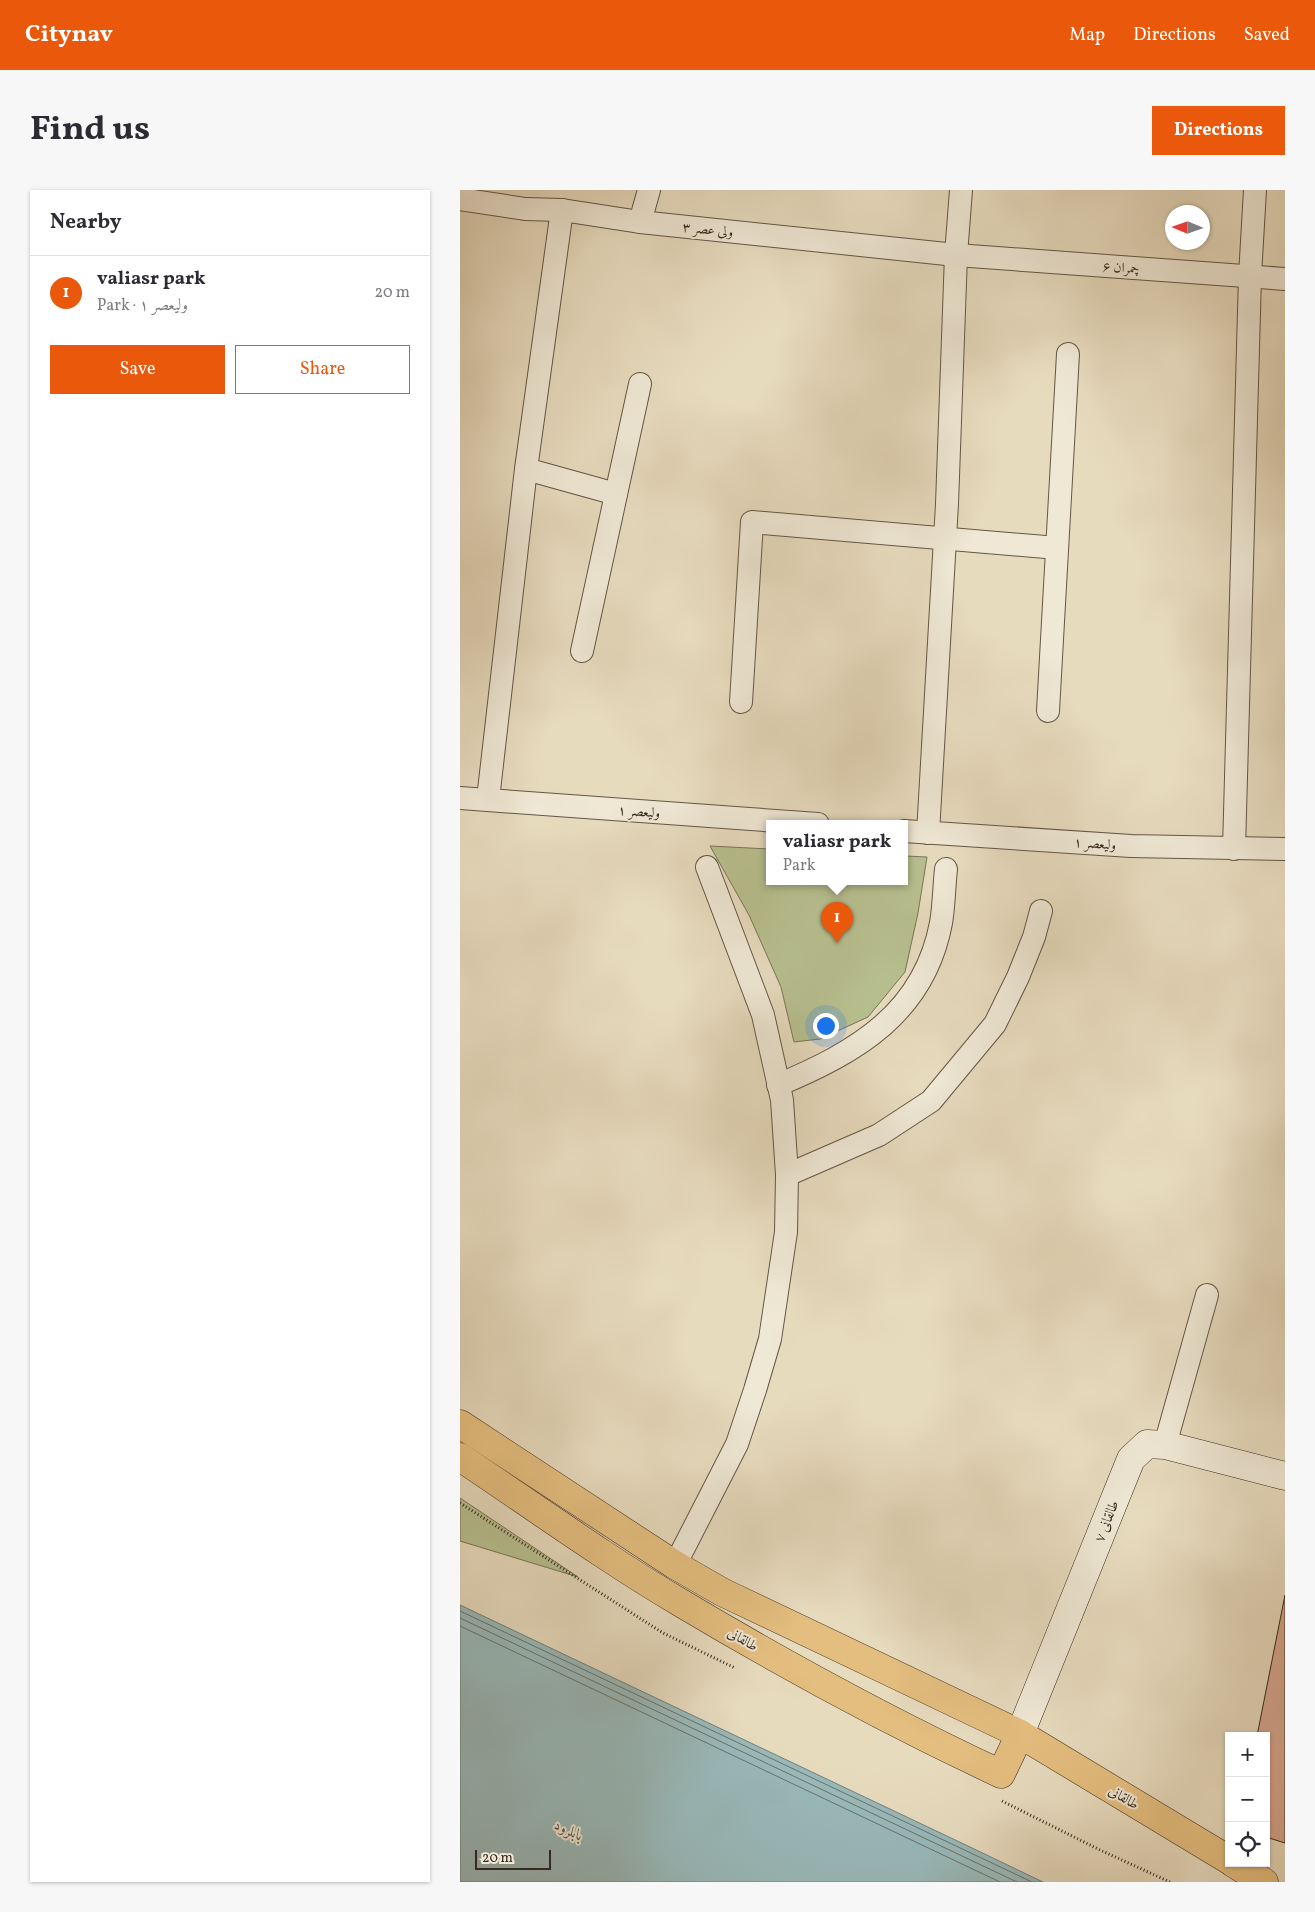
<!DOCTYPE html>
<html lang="en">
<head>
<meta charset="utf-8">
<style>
  :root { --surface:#fff; --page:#f7f7f7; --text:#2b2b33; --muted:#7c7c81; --line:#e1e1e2; --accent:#ea580c }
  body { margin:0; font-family:Vollkorn,Amiri,serif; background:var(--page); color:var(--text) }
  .controls { position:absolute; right:15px; bottom:15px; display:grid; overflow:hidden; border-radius:0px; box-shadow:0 1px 4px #0004 }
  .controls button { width:45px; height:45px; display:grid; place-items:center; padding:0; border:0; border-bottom:1px solid var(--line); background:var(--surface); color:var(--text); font:25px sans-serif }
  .compass { position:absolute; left:705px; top:15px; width:45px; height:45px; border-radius:50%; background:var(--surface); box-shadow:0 1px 4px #0004; rotate:272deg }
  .scale { position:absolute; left:15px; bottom:12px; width:76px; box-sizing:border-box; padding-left:5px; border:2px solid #392a1e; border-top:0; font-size:14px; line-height:18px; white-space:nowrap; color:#392a1e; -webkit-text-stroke:4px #efe8d5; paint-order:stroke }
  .you { position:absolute; left:365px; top:835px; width:18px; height:18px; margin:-12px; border:4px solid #fff; border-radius:50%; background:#1a73e8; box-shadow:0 0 0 8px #1a73e833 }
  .badge { display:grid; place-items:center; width:32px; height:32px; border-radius:50%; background:var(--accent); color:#fff; font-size:16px; font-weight:700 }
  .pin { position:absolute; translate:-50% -41px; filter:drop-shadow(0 1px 2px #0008) }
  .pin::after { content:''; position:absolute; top:26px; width:18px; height:15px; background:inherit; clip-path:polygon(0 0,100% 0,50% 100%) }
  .popup { position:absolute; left:306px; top:630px; width:142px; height:65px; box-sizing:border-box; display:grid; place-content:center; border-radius:0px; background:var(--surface); filter:drop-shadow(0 1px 4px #0005); font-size:16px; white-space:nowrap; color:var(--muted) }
  .popup b { font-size:19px; color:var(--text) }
  .popup::after { content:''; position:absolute; left:50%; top:100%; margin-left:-10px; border:10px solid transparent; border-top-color:var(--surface) }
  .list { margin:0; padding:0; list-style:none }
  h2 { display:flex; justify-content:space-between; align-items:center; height:65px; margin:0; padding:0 20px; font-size:21px }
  h2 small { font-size:16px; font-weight:400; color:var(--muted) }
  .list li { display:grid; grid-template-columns:32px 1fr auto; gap:15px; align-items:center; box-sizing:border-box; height:75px; padding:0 20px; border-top:1px solid var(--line) }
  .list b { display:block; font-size:19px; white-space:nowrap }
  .list p { margin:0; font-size:16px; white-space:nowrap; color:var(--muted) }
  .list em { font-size:16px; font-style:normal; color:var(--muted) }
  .actions { display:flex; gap:10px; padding:15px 20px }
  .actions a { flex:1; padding:11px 0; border:1px solid var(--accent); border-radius:0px; text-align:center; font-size:18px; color:var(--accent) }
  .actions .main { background:var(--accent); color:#fff }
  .icon { flex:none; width:28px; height:28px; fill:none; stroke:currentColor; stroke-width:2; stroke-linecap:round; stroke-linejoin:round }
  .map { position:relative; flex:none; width:825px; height:1692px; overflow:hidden; border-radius:0px }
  header { display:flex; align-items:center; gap:30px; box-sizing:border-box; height:70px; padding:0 25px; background:var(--accent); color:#fff }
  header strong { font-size:24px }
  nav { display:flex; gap:28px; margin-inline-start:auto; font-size:18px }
  .intro { display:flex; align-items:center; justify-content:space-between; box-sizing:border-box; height:120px; padding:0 30px }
  h1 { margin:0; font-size:35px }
  .button { padding:12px 22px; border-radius:0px; background:var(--accent); color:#fff; font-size:18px; font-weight:700 }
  main { display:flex; gap:30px; padding:0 30px }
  aside { flex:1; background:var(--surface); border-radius:0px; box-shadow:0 1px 4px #0004 }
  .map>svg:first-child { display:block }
</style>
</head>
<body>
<header>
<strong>Citynav</strong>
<nav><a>Map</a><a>Directions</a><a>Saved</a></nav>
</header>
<div class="intro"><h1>Find us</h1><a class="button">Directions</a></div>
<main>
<aside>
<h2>Nearby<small></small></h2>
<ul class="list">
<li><span class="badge">1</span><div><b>valiasr park</b><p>Park · ولیعصر ۱</p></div><em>20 m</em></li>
</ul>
<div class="actions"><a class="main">Save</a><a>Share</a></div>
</aside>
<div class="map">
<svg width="825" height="1692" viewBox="0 0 825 1692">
  <rect width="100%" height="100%" fill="#e7dbbe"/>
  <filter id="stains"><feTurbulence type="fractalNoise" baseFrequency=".004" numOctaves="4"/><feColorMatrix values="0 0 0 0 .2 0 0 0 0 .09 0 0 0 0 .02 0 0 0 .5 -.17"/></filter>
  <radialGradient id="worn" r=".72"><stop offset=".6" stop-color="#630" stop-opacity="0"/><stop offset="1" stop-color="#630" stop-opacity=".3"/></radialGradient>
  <g fill="#b8c090" stroke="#787557">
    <polygon points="250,656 309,659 310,692 444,692 445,666 467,667 458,723 445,782 408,827 360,849 334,852 321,797 289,725"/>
    <polygon points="0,1308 118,1387 0,1351"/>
  </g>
  <polygon fill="#99b9b9" stroke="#73807b" points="0,1415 510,1657 583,1692 0,1692"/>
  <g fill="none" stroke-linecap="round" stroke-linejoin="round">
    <g stroke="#69726c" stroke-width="1">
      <polyline points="0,1421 572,1692"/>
      <polyline points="0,1428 557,1692"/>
      <polyline points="0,1436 540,1692"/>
    </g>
  </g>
  <polygon fill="#d7a790" stroke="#392a1e" points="825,1405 825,1653 806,1647 806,1546 797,1546"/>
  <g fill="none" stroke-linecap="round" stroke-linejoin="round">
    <g stroke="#645646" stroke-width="24">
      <g id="street">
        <polyline points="0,9 65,19 102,20 180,32 496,65 825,89"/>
        <polyline points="180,32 189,0"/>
        <polyline points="66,279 156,304"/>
        <polyline points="122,461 180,194"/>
        <polyline points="281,512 292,332 597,358"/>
        <polyline points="588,521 608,164"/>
        <polyline points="0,608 358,634"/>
        <polyline points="28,609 66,279 102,20"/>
        <polyline points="444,641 671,656 825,659"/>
        <polyline points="468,643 487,314 496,65 501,0"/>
        <polyline points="774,659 790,86 795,0"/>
        <path d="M318,895C397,862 464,823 481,733C484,716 484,697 486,679"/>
        <polyline points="327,985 419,945 471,911 535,834 558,787 574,747 581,721"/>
        <polyline points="705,1255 747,1105"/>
        <polyline points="215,1375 277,1254 295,1200 310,1149 326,1042 327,985 322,910 303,825 247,677"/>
      </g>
    </g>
    <g stroke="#392a1e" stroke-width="29">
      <polyline id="secondary" points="560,1544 671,1269 687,1254 705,1255 825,1286"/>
    </g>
    <g stroke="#392a1e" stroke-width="29">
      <g id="primary">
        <polyline points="0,1234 215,1375 262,1402 560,1544 769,1670"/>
        <path d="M0,1267C73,1316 145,1368 221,1413C325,1475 432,1533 541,1584L560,1544"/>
        <polyline points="773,1673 804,1692"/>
      </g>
    </g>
    <g stroke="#392a1e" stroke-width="3" stroke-dasharray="1 2.5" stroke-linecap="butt">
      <polyline points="0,1313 203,1443 275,1478"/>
      <polyline points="542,1611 640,1660 710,1692"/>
    </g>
    <use href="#street" stroke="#efe8d5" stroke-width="22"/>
    <use href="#secondary" stroke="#efe8d5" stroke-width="28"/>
    <use href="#primary" stroke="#e4be7f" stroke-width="28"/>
  </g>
  <g text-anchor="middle" stroke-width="4" stroke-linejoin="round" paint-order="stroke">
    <g font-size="14" fill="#392a1e" stroke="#efe8d5">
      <text transform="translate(248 39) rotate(6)" y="5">ولی عصر ۳</text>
      <text transform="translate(661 77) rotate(4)" y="5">چمران ۶</text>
      <text transform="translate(179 621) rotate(4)" y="5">ولیعصر ۱</text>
      <text transform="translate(635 653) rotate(4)" y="5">ولیعصر ۱</text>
      <text transform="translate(646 1331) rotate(-68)" y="5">طالقانی ۷</text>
      <text transform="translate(283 1449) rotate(30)" y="5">طالقانی</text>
      <text transform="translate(664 1607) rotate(31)" y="5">طالقانی</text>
    </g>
    <g font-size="15" font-style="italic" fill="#514e45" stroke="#efe8d5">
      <text transform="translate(109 1640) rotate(26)" y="5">بابلرود</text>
    </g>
  </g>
  <rect width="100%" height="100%" filter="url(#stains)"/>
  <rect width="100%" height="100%" fill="url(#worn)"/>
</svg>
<div class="controls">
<button>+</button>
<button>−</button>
<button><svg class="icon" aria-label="locate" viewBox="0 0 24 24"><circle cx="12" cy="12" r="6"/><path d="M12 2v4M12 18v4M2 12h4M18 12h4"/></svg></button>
</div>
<svg class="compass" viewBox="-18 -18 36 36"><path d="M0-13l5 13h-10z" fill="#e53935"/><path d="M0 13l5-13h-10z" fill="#7c7c81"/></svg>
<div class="scale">20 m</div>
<div class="you"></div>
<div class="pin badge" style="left:377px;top:753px">1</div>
<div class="popup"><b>valiasr park</b>Park</div>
</div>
</main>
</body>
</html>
